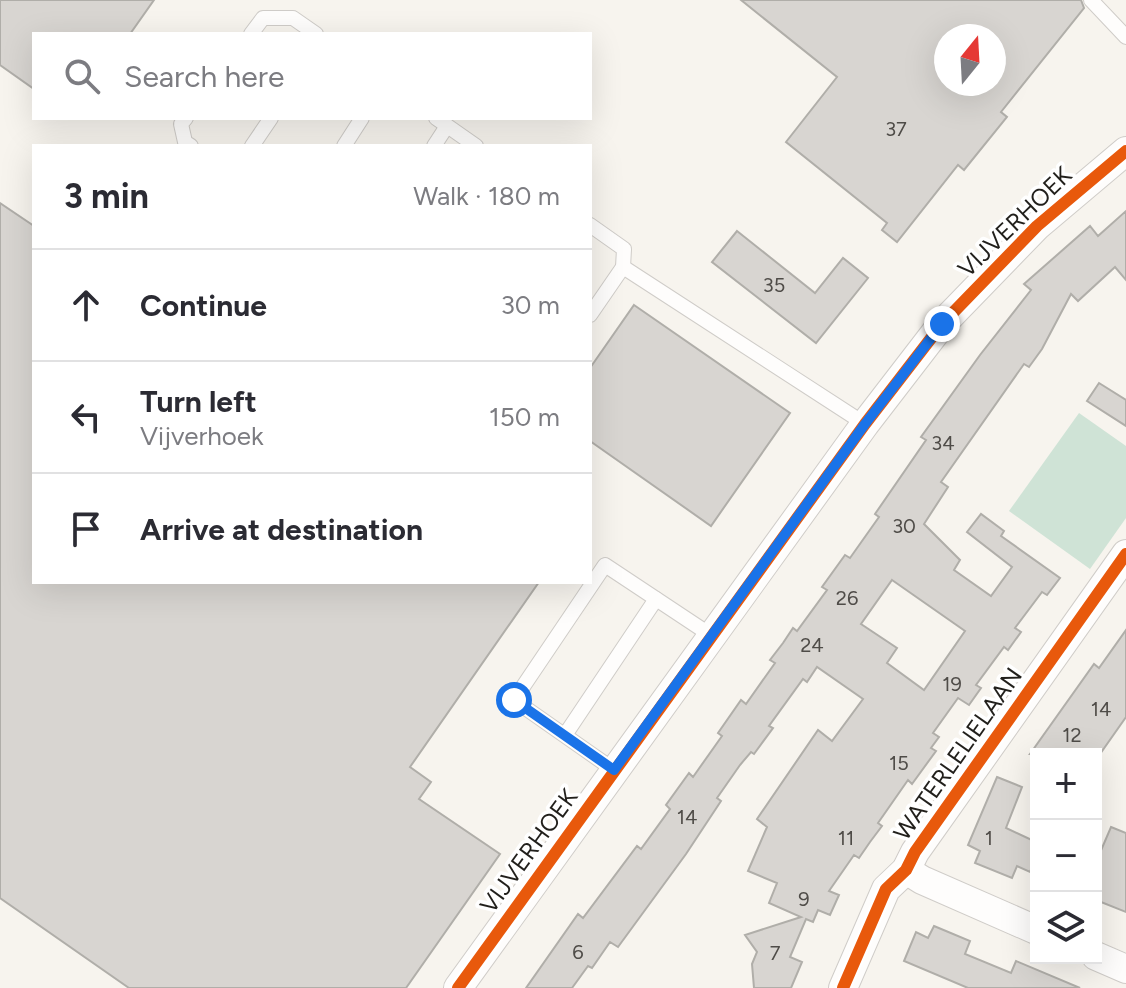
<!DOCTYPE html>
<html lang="en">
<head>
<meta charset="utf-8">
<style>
  :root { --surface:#fff; --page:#f7f7f7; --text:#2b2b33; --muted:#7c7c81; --line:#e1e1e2 }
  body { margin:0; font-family:Figtree,sans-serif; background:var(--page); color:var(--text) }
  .controls { position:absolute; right:24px; bottom:24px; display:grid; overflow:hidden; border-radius:0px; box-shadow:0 8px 32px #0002 }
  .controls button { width:72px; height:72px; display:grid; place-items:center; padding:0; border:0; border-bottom:2px solid var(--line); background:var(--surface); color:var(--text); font:40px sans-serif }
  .compass { position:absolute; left:934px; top:24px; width:72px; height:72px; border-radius:50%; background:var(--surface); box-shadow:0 8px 32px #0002; rotate:18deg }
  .stop { position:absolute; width:24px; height:24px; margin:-18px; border:6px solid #1a73e8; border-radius:50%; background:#fff }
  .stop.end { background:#1a73e8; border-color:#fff; box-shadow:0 2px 8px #0008 }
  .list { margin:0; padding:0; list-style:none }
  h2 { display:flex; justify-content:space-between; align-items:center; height:104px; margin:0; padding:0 32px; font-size:34px }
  h2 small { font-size:26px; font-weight:400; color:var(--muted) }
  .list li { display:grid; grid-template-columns:52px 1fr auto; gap:24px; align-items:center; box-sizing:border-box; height:112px; padding:0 32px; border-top:2px solid var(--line) }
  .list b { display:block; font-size:30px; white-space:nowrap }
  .list p { margin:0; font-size:26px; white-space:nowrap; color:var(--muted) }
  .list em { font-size:26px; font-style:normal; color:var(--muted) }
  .icon { flex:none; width:44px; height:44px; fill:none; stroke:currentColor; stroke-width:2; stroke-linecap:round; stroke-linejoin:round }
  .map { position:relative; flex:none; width:1126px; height:988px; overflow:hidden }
  .search { position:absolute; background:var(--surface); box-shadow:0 8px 32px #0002; left:32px; top:32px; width:560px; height:88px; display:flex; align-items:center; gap:20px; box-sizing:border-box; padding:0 28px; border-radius:0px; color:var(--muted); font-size:30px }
  .panel { position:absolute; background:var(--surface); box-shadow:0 8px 32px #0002; left:32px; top:144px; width:560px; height:440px; border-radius:0px }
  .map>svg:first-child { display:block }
</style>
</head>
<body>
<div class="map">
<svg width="1126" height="988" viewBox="0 0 1126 988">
  <rect width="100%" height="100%" fill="#f7f4ee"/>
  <polygon fill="#cfe3d6" points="1079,413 1126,446 1126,518 1090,569 1009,511"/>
  <g fill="#d8d5d1" stroke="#b0aea9" stroke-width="2" fill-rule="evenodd">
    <polygon points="0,0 154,0 130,34 34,34 34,89 0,65"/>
    <path d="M741,0H1081L1084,8L1001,112L1007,117L964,170L958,165L897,242L882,230L887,223L786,142L837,77ZM946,36H994V84H946Z"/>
    <polygon points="0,203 34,226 34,582 539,582 410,767 431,782 419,799 500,854 406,988 129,988 0,898"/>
    <path d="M1126,211V280L1115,267L1078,301L1071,294L1042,349L1029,367L1024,364L941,482L948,487L924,524L960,560L954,570L991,596L1012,567L967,532L981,514L1004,531L1001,536L1060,578L1047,595L1042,592L1015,628L1021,632L1008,650L1004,647L976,685L981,688L969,705L958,698L933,733L939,737L931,748L936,751L912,784L908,780L878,823L882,826L870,842L859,858L854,855L829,891L839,895L830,915L818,910L813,922L806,919L790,957L802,962L791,988H754L752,964L757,952L745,935L801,917L769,903L777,883L748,871L767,827L757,819L818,730L832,741L863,699L817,667L807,682L803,679L769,726L773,728L754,754L751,752L740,765L717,798L721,801L686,854L618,947L610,942L592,968L588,966L572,988H526L578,914L583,918L637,846L641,849L670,809L666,805L689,773L693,777L722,736L718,733L741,700L746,704L775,663L770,660L783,643L793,628L797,631L827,590L822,587L845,555L850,558L879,517L875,514L926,440L921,437L980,355L1031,290L1024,284L1090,226L1098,236ZM892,580L965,631L924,690L887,663L897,648L861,624Z"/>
    <polygon points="737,231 815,293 843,258 868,278 816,343 712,262"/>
    <polygon points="634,305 790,413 711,526 590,441 590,368"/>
    <polygon points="1099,383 1126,400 1126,426 1087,401"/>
    <polygon points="1126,630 1126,717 1100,754 1030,754 1094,664 1099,668"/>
    <polygon points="997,777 1022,787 1006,828 1036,842 1036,856 1030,872 1017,866 1012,878 975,863 980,851 968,845"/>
    <polygon points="1111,827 1126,833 1126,912 1096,900 1096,862"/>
    <polygon points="934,926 970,941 965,954 1011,973 1016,961 1080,988 968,988 904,961 916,932 928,938"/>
  </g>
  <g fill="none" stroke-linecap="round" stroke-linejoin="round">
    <g stroke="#cfccc8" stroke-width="16">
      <g id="lane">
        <polyline points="1091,0 1126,37"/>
        <polyline points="251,34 263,18 293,18 316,34"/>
        <polyline points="186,118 181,124 185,142 191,146"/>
        <polyline points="436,118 476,146"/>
        <polyline points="252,146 271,118"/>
        <polyline points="344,146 362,118"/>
        <polyline points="434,146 447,126"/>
        <polyline points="590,225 624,249 623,267 590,315"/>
        <polyline points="623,267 865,424"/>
        <polyline points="565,735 656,599"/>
        <polyline points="614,770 514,700 605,565 712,636"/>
      </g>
    </g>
    <g stroke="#cfccc8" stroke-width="30">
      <g id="street">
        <polyline points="906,870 922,880 1036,930"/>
        <polyline points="1096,956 1126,969"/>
        <polyline points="458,988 865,424 942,324 1037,226 1126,151"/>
        <polyline points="843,988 886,889 906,870 915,852 1126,554"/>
      </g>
    </g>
    <use href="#lane" stroke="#fefdfc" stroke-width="14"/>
    <use href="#street" stroke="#fefdfc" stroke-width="28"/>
    <g stroke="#fff" stroke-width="17">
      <g id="cycleway">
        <polyline points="458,988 865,424 942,324 1037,226 1126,151"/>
        <polyline points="843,988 886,889 906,870 915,852 1126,554"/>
      </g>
    </g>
    <use href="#cycleway" stroke="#e8590c" stroke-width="12"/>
  </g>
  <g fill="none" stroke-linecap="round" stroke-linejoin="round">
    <polyline stroke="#1a73e8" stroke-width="10" points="514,700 614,770 865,424 942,324"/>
  </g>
  <g text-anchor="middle" stroke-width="7" stroke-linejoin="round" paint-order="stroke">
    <g font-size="20" fill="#4f4c48">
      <text x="896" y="136">37</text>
      <text x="774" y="292">35</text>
      <text x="943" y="450">34</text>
      <text x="904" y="533">30</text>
      <text x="847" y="605">26</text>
      <text x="812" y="652">24</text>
      <text x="952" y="691">19</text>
      <text x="1101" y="716">14</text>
      <text x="1072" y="742">12</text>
      <text x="899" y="770">15</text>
      <text x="687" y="824">14</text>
      <text x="846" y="845">11</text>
      <text x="989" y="845">1</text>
      <text x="804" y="906">9</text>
      <text x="578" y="959">6</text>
      <text x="775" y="960">7</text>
    </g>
    <g font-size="24" fill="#211f1b" stroke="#fff">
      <text transform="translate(1015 222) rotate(-44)" y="8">VIJVERHOEK</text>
      <text transform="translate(958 754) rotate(-55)" y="8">WATERLELIELAAN</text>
      <text transform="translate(529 851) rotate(-54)" y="8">VIJVERHOEK</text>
    </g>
  </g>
</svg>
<div class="controls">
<button>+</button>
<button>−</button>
<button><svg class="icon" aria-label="layers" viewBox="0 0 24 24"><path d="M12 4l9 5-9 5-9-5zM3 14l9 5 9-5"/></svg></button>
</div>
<svg class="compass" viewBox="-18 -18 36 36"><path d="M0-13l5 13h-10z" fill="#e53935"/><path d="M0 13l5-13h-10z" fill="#7c7c81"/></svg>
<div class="stop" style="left:514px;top:700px"></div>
<div class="stop end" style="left:942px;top:324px"></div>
<div class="search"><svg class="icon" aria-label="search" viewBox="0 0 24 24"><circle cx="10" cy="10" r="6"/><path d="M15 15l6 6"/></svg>Search here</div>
<section class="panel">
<h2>3 min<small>Walk · 180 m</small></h2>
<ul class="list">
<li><svg class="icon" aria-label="ahead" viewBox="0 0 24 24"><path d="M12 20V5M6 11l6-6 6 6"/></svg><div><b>Continue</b></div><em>30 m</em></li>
<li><svg class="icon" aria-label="left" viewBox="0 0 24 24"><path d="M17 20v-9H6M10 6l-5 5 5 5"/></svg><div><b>Turn left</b><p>Vijverhoek</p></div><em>150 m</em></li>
<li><svg class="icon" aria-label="arrive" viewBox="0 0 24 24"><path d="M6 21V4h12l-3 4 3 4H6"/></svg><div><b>Arrive at destination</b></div></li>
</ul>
</section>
</div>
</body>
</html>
